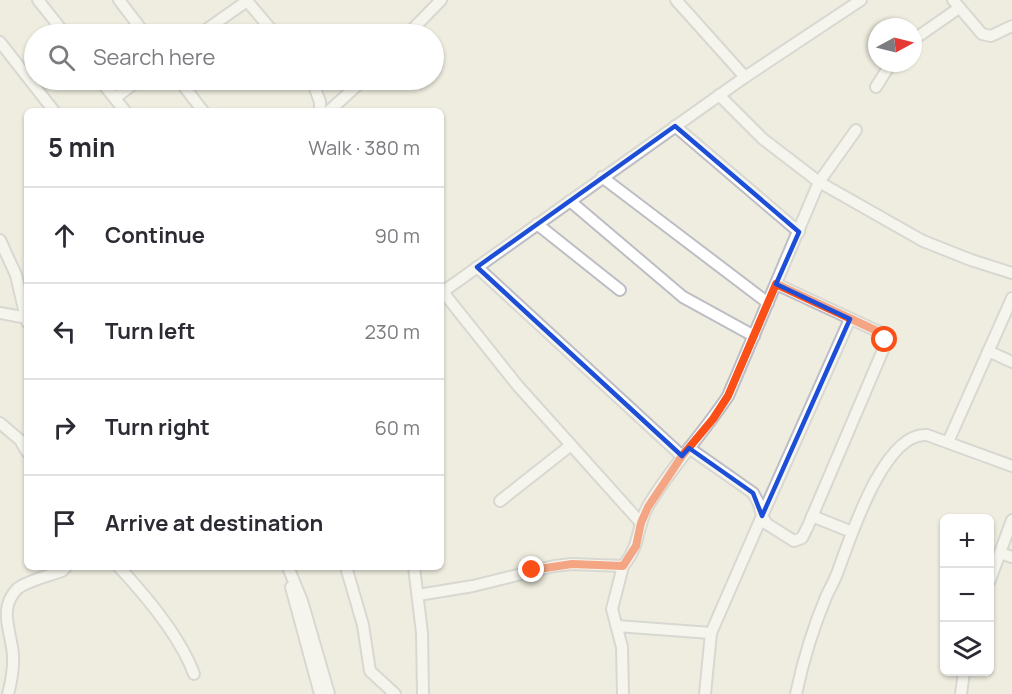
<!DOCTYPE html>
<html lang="en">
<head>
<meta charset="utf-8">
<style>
  :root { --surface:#fff; --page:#f2f2f3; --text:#2b2b33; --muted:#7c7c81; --line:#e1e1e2 }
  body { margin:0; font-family:Manrope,sans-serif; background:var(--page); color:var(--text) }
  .controls { position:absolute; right:18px; bottom:18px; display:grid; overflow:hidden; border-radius:9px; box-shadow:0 2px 4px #0004 }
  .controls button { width:54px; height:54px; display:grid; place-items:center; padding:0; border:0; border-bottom:2px solid var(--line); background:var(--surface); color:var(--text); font:30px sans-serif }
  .compass { position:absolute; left:868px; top:18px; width:54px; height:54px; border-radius:50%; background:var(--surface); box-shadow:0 2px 4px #0004; rotate:83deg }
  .stop { position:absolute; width:18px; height:18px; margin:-14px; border:4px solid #fb4f18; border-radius:50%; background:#fff }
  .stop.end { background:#fb4f18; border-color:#fff; box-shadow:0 2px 6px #0008 }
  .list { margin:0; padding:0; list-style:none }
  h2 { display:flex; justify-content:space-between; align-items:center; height:78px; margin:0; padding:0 24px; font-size:26px }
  h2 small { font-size:20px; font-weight:400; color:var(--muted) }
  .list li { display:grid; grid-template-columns:39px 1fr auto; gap:18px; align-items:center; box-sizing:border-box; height:96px; padding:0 24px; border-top:2px solid var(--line) }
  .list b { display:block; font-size:22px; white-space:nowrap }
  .list em { font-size:20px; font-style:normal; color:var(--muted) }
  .icon { flex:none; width:33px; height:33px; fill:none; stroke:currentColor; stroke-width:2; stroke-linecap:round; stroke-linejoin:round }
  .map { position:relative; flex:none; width:1012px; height:694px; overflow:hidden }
  .search { position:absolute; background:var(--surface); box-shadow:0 2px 4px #0004; left:24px; top:24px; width:420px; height:66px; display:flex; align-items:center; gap:15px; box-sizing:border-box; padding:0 21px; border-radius:33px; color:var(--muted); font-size:22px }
  .panel { position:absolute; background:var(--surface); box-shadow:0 2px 4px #0004; left:24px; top:108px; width:420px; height:462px; border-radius:9px }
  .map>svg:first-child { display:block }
</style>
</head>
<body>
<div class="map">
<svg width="1012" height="694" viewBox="0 0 1012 694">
  <rect width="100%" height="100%" fill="#eeeddf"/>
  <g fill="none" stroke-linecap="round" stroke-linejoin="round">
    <g stroke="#bdbec5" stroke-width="14">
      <g id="minor">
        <polyline points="38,0 65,34"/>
        <polyline points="119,0 145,34"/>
        <polyline points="676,0 745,77"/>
        <polyline points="953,0 982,34 991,36 1012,26"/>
        <polyline points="200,34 247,1 275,34"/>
        <polyline points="408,34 441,0"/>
        <polyline points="913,40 959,8"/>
        <polyline points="0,42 54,111"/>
        <polyline points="100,80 125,111"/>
        <polyline points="179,80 203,111"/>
        <polyline points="312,80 320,102 320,111"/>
        <polyline points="876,87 891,63"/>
        <polyline points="719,95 763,139 819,182 923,241 971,260 1012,273"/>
        <polyline points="115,98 139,80"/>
        <polyline points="329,111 363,80"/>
        <polyline points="675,126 799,232"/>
        <polyline points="602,177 768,303"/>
        <polyline points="570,201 683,297 754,336"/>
        <polyline points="537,224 620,290"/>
        <polyline points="0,240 16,275 27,322"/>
        <polyline points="477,267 682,456"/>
        <polyline points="776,284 875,330 882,333 886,343 808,526 802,538 794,541 767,524 762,516 850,319"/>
        <polyline points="443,292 518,386 641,523"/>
        <polyline points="441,293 745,77 861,0"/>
        <polyline points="0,313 27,318"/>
        <polyline points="988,351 1012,362"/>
        <polyline points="0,423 20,440 27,452"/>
        <polyline points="948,442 1012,298"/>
        <polyline points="689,448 753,493 759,504 762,516 711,633 705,694"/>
        <polyline points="500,501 571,445"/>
        <polyline points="812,516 852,532"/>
        <polyline points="1000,553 1012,557"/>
        <polyline points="623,566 612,609 622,647 623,694"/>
        <path d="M119,567C147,597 180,636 194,674"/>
        <polyline points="288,567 302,601 329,694"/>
        <polyline points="346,567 363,625 370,671 395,694"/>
        <polyline points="414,567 422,633 423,694"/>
        <polyline points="990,580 1012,520"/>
        <polyline points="291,587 320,694"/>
        <path d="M418,595L473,586L554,566L572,564L623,566C641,545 636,528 648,506C671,467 703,434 728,396L819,182L856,130"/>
        <polyline points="617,626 711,633"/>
        <path d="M8,694C12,679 15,663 12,647C8,624 0,606 18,588C30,580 48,576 62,571L66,567"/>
        <path d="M796,694C803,661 813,628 826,597C830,588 835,580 838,571C850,539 884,431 927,435L1012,466"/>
        <polyline points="961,694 964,672"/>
      </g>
    </g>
    <use href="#minor" stroke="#fff" stroke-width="10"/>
  </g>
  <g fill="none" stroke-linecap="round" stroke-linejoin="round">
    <polyline stroke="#fb4f18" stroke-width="8" points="532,570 572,564 623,566 636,546 641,523 648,507 682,456 713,419 728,396 776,284 875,330 882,333 885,340"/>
  </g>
  <path d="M0 0H1012V694H0ZM675,126L799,232L776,284L850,319L762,516L753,493L689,448L682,456L477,267Z" fill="#eeeddf" fill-opacity=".55" fill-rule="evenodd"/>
  <path fill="none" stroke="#1d4ed8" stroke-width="4.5" stroke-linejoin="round" d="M675,126L799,232L776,284L850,319L762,516L753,493L689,448L682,456L477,267Z"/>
</svg>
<div class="controls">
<button>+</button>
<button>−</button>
<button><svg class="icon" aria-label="layers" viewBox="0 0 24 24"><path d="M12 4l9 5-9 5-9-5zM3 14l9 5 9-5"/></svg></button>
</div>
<svg class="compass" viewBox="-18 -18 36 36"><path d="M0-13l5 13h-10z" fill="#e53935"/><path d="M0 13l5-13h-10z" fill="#7c7c81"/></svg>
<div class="stop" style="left:885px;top:340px"></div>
<div class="stop end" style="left:532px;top:570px"></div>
<div class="search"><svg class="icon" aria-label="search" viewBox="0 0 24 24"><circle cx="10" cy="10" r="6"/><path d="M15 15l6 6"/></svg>Search here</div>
<section class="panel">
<h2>5 min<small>Walk · 380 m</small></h2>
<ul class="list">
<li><svg class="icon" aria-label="ahead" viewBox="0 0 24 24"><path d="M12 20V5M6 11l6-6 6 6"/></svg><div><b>Continue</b></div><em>90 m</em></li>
<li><svg class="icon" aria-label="left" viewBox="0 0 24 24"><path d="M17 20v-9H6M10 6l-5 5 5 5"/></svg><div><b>Turn left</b></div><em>230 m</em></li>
<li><svg class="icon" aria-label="right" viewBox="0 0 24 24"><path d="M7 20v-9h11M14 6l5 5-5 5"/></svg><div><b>Turn right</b></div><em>60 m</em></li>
<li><svg class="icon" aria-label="arrive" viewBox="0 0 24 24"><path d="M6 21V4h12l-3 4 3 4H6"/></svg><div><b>Arrive at destination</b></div></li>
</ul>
</section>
</div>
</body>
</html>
